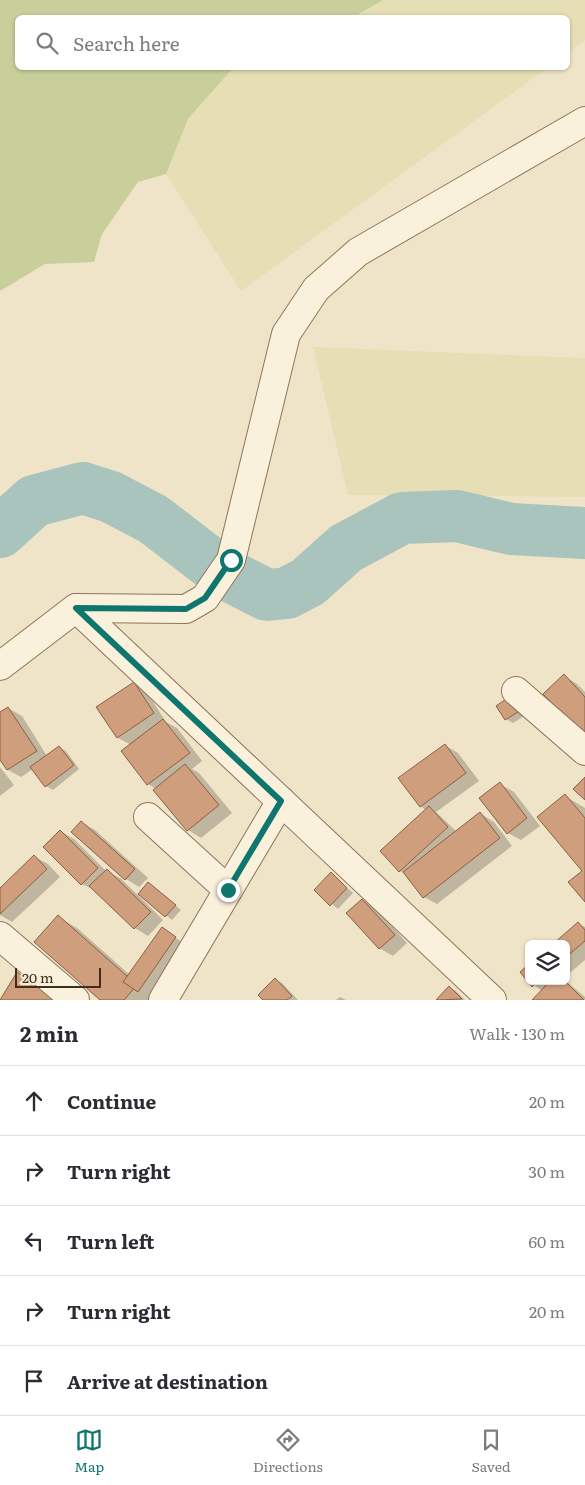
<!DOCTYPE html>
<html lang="en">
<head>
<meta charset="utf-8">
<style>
  :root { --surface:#fff; --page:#f7f7f7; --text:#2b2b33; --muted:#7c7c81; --line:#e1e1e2; --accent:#0f766e }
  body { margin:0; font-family:Literata,serif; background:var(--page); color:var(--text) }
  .controls { position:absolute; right:15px; bottom:15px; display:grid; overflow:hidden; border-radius:8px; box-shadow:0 1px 4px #0004 }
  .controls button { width:45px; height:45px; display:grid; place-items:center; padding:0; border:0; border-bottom:1px solid var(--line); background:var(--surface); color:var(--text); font:25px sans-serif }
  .scale { position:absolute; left:15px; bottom:12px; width:86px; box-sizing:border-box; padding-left:5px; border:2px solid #3d2e20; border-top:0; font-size:14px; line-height:18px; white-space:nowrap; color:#3d2e20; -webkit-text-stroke:4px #f7eed8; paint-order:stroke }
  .stop { position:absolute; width:15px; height:15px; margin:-11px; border:4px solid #0f766e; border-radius:50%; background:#fff }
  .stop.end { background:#0f766e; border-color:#fff; box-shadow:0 1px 5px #0008 }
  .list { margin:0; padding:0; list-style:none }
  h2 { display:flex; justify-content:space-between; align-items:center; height:65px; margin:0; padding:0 20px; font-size:21px }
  h2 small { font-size:16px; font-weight:400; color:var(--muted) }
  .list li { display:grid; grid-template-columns:32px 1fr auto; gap:15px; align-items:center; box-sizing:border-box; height:70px; padding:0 20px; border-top:1px solid var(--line) }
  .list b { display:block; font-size:19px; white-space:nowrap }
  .list em { font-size:16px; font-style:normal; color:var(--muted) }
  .icon { flex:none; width:28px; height:28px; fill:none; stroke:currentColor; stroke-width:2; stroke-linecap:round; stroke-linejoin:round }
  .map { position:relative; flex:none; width:585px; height:1000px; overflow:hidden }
  .search { position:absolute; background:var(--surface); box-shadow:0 1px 4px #0004; left:15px; right:15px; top:15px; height:55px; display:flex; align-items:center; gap:12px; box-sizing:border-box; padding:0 18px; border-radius:8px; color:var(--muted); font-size:19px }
  .sheet { height:415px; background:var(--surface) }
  nav { display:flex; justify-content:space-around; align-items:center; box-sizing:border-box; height:70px; border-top:1px solid var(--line); background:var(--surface); font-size:14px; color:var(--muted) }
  nav a { display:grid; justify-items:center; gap:2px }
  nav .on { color:var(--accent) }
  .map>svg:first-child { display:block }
</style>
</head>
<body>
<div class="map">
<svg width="585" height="1000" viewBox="0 0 585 1000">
  <rect width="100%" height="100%" fill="#f0e4c8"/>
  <g fill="#e6deb5">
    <polygon points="383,0 585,0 585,40 568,52 568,18 354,18"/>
    <polygon points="233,68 547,68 241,291 166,174 188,119"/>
    <polygon points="313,347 585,358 585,497 348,495"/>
  </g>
  <polygon fill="#c9cf9b" points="0,0 383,0 354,17 18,18 18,68 233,68 188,119 166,174 138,182 102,234 94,262 45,264 0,291"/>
  <g fill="#0003">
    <polygon points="564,676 577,684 585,692 585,737"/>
    <polygon points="134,684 147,692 166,722 177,728 202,761 192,769 199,773 232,813 201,838 188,830 156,789 148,784 123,752 131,745 118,738"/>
    <polygon points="498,706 535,709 513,723 506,719"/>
    <polygon points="8,708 22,716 47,756 59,747 66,751 79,769 53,790 46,786 33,769 21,777 8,770 0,758 0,714"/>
    <polygon points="445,745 458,753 479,781 436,812 457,832 481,814 494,822 512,846 437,904 424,897 407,875 400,871 426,810 420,806"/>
    <polygon points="0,767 14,785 0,796"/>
    <polygon points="500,784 514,792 540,826 521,840 508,833"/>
    <polygon points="565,796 585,808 585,900 583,871"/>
    <polygon points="81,822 95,830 148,878 139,887 126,879 73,832"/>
    <polygon points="60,831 74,839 106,871 120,878 138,895 148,883 181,910 172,920 140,895 139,896 163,920 148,936 135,928 96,891 82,884"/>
    <polygon points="35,857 48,864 60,877 12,922 0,915 0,890"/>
    <polygon points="331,874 353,893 338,909 316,890"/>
    <polygon points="363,900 376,908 407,943 393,956 379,948"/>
    <polygon points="58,917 77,928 130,975 162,929 188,946 152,1000 102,1000"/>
    <polygon points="578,924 585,927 585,960 566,976 566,944"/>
    <polygon points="276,980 282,983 298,1000 264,1000"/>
    <polygon points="529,981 566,981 585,997 585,1000 534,1000 542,991"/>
    <polygon points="449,988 456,991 465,1000 438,1000"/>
    <polygon points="340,997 346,1000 336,1000"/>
  </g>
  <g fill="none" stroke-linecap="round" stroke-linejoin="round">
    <polyline stroke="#a9c4bc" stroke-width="52" points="0,532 34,501 83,488 111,497 153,519 222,572 267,595 287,593 308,582 346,548 402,518 457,516 511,529 585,533"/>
  </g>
  <g fill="#cf9f7d" stroke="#8d5f41">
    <polygon points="564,674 585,697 585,738 543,694"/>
    <polygon points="134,682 154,713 117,738 96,707"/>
    <polygon points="519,690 529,705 505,720 496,706"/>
    <polygon points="8,707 37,751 7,770 0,760 0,712"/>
    <polygon points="163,719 190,753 147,785 121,751"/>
    <polygon points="445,744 466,773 420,807 398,778"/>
    <polygon points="59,746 74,765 45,787 30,767"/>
    <polygon points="185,764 219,805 187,831 153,790"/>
    <polygon points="585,777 585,800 573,789"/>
    <polygon points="500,782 527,818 507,834 479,798"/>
    <polygon points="565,794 585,818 585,902 568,882 582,871 537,817"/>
    <polygon points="429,806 448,827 399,872 380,851"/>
    <polygon points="480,812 500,838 423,898 403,872"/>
    <polygon points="81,821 135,869 125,880 71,832"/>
    <polygon points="60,830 98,868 81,885 43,847"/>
    <polygon points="34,855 47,869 0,914 0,888"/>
    <polygon points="107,869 151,912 134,929 89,886"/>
    <polygon points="331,872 347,888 330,906 314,890"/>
    <polygon points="148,882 176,905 165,917 138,894"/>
    <polygon points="362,899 395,935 379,949 346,913"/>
    <polygon points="58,915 137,985 124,1000 100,1000 34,942"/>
    <polygon points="578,922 585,930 585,941 566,957 566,944 553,944"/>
    <polygon points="162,927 176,937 138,992 123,982"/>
    <polygon points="529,964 529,981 538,981 532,987 520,972"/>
    <polygon points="17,972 57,1000 0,1000"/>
    <polygon points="275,978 292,996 287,1000 263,1000 258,995"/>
    <polygon points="550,981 565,981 584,1000 532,1000"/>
    <polygon points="449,986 462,999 436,1000"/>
  </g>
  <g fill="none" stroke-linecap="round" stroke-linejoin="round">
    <g stroke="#8d765c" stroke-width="30">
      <g id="minor">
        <polyline points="76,608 492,1000"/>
        <polyline points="0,666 76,608 186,609 205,598 231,560 286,334 316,289 358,252 585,121"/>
        <polyline points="516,691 585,751"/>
        <polyline points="148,817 228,890"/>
        <polyline points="0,936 75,1000"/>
        <polyline points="163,1000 281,801"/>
      </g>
    </g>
    <use href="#minor" stroke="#faf1dc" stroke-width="28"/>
  </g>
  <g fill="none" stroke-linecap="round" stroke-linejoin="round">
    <polyline stroke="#0f766e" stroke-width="6" points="228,890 281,801 76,608 186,609 205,598 231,560"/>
  </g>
</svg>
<div class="controls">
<button><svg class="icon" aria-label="layers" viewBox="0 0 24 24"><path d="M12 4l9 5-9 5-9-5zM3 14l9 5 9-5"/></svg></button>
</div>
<div class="scale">20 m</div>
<div class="stop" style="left:231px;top:560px"></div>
<div class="stop end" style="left:228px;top:890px"></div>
<div class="search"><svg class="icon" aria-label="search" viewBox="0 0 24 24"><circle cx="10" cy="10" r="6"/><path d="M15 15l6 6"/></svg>Search here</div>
</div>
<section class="sheet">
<h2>2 min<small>Walk · 130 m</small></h2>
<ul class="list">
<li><svg class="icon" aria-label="ahead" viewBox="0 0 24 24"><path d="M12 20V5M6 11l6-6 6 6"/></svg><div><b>Continue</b></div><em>20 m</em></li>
<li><svg class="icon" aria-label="right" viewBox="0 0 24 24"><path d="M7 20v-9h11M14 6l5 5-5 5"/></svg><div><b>Turn right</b></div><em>30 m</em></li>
<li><svg class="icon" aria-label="left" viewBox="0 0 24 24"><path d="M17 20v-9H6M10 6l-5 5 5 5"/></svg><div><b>Turn left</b></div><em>60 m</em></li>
<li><svg class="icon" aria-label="right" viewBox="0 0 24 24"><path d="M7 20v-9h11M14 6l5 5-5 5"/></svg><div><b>Turn right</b></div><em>20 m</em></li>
<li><svg class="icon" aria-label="arrive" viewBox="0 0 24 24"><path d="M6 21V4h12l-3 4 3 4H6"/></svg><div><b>Arrive at destination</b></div></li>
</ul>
</section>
<nav>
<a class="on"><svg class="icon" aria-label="map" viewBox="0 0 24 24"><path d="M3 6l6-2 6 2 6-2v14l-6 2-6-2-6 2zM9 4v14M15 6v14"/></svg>Map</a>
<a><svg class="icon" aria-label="directions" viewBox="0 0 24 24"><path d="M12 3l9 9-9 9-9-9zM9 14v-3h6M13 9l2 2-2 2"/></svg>Directions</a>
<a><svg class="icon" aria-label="saved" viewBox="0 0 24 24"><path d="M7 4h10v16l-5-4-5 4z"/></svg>Saved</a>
</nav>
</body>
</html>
